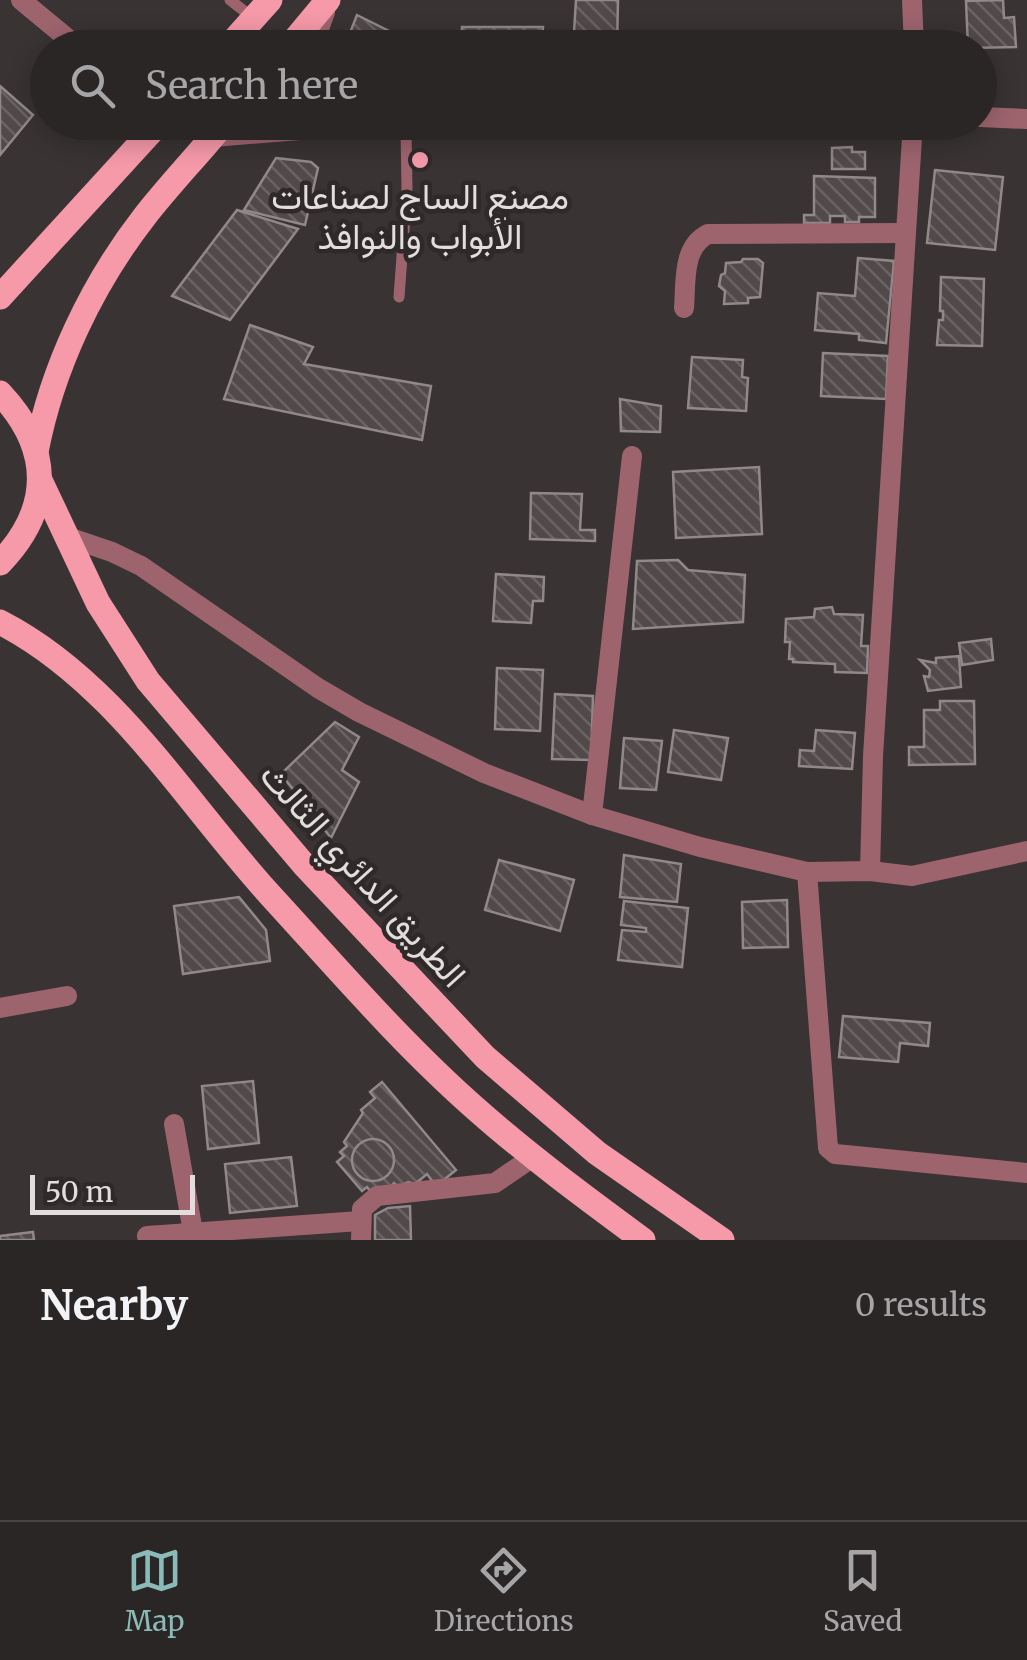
<!DOCTYPE html>
<html lang="en">
<head>
<meta charset="utf-8">
<style>
  :root { --surface:#2b2626; --page:#373232; --text:#f1f3f6; --muted:#a6a5a7; --line:#474343; --accent:#8bbbb9 }
  body { margin:0; font-family:Merriweather,Vazirmatn,serif; background:var(--page); color:var(--text) }
  .scale { position:absolute; left:30px; bottom:25px; width:165px; box-sizing:border-box; padding-left:10px; border:5px solid #e2dede; border-top:0; font-size:28px; line-height:35px; white-space:nowrap; color:#e2dede; -webkit-text-stroke:8px #2f2929; paint-order:stroke }
  .list { margin:0; padding:0; list-style:none }
  h2 { display:flex; justify-content:space-between; align-items:center; height:130px; margin:0; padding:0 40px; font-size:42px }
  h2 small { font-size:32px; font-weight:400; color:var(--muted) }
  .icon { flex:none; width:55px; height:55px; fill:none; stroke:currentColor; stroke-width:2; stroke-linecap:round; stroke-linejoin:round }
  .map { position:relative; flex:none; width:1027px; height:1240px; overflow:hidden }
  .search { position:absolute; background:var(--surface); box-shadow:0 5px 25px #0003; left:30px; right:30px; top:30px; height:110px; display:flex; align-items:center; gap:25px; box-sizing:border-box; padding:0 35px; border-radius:55px; color:var(--muted); font-size:38px }
  .sheet { height:280px; background:var(--surface) }
  nav { display:flex; justify-content:space-around; align-items:center; box-sizing:border-box; height:140px; border-top:2px solid var(--line); background:var(--surface); font-size:28px; color:var(--muted) }
  nav a { display:grid; justify-items:center; gap:5px }
  nav .on { color:var(--accent) }
  .map>svg:first-child { display:block }
</style>
</head>
<body>
<div class="map">
<svg width="1027" height="1240" viewBox="0 0 1027 1240">
  <defs>
    <pattern id="building-back-hatch" width="6" height="6" patternUnits="userSpaceOnUse" patternTransform="scale(2.5)"><rect width="6" height="6" fill="#51494a"/><path d="M-1 5l2 2M0 0l6 6M5-1l2 2" fill="none" stroke="#6a6364"/></pattern>
  </defs>
  <rect width="100%" height="100%" fill="#393333"/>
  <g fill="url(#building-back-hatch)" stroke="#908889" stroke-width="2.5">
    <polygon points="576,0 618,0 617,48 573,48"/>
    <polygon points="1003,0 1004,18 1014,17 1016,47 968,48 966,1"/>
    <polygon points="357,15 415,44 414,48 344,48"/>
    <polygon points="462,27 543,27 541,48 461,48"/>
    <polygon points="0,86 33,115 0,155"/>
    <polygon points="852,147 852,152 865,152 865,169 832,169 832,148"/>
    <polygon points="276,158 311,162 318,168 305,225 244,210"/>
    <polygon points="935,170 1003,177 995,250 927,243"/>
    <polygon points="814,176 875,178 875,217 859,217 859,222 845,222 845,216 830,216 830,223 804,223 804,215 814,215"/>
    <polygon points="237,210 298,229 230,320 172,296"/>
    <polygon points="858,258 894,261 886,343 859,340 859,334 815,330 818,293 855,296"/>
    <polygon points="743,259 758,259 763,263 760,297 748,298 748,303 724,304 725,291 719,286 721,275 725,273 726,263 741,262"/>
    <polygon points="941,277 984,279 982,346 937,345 939,320 943,320 943,311 940,311"/>
    <polygon points="250,325 313,347 304,364 431,386 422,440 224,399"/>
    <polygon points="823,353 888,356 886,399 821,396"/>
    <polygon points="692,357 743,360 742,377 748,378 746,411 688,408"/>
    <polygon points="620,399 661,406 660,432 621,431"/>
    <polygon points="759,467 762,534 676,538 673,472"/>
    <polygon points="531,493 582,494 580,530 595,530 595,541 530,539"/>
    <polygon points="678,560 688,570 745,575 743,622 633,629 637,561"/>
    <polygon points="496,574 544,577 543,601 533,601 531,623 493,621"/>
    <polygon points="832,607 834,614 863,615 861,646 868,646 867,673 835,672 835,664 793,662 793,659 789,659 790,642 785,642 786,619 814,617 815,609"/>
    <polygon points="991,639 993,660 962,665 959,643"/>
    <polygon points="959,656 961,687 928,691 924,676 929,677 930,670 920,660 936,663 936,658"/>
    <polygon points="497,668 543,670 540,731 495,729"/>
    <polygon points="555,694 593,696 591,760 552,759"/>
    <polygon points="940,701 974,701 975,764 909,765 909,747 924,747 924,710 940,710"/>
    <polygon points="335,722 359,737 342,770 359,782 331,838 281,774"/>
    <polygon points="674,730 728,738 721,780 668,772"/>
    <polygon points="816,730 855,733 852,769 799,766 800,750 814,751"/>
    <polygon points="624,738 662,741 656,790 620,788"/>
    <polygon points="624,855 681,864 677,902 620,897"/>
    <polygon points="499,860 574,880 560,931 485,910"/>
    <polygon points="239,897 266,930 270,961 183,974 174,906"/>
    <polygon points="787,900 788,947 743,948 742,902"/>
    <polygon points="624,901 688,908 682,967 618,960 622,930 646,932 646,928 621,925"/>
    <polygon points="843,1016 930,1023 928,1046 900,1043 898,1062 839,1057"/>
    <polygon points="253,1081 259,1143 208,1149 202,1086"/>
    <polygon points="382,1082 456,1170 436,1186 427,1174 415,1184 408,1182 398,1187 394,1183 390,1188 371,1192 367,1187 362,1191 337,1162 344,1156 340,1152 347,1146 344,1142 363,1113 361,1110 375,1098 370,1092"/>
    <circle cx="373" cy="1160" r="21"/>
    <polygon points="291,1157 297,1206 230,1213 225,1164"/>
    <polygon points="410,1206 411,1240 375,1240 375,1215 388,1208"/>
    <polygon points="33,1232 34,1240 0,1240 0,1236"/>
  </g>
  <g fill="none" stroke-linecap="round" stroke-linejoin="round">
    <g stroke="#9d646e" stroke-width="11">
      <polyline points="230,0 253,18"/>
      <polyline points="399,297 407,189 406,130"/>
    </g>
    <g stroke="#9d646e" stroke-width="20">
      <polyline points="21,0 79,48"/>
      <polyline points="912,0 914,48"/>
      <polyline points="312,48 325,12"/>
      <polyline points="980,117 1027,119"/>
      <polyline points="369,122 406,130 652,122"/>
      <polyline points="213,137 374,124"/>
      <path d="M684,308C686,282 682,247 708,234L904,233"/>
      <polyline points="65,536 112,552 141,566 318,688 359,712 484,773 592,815 700,847 807,872 870,871 912,876 1027,851"/>
      <polyline points="592,815 632,456"/>
      <polyline points="870,871 873,756 913,122"/>
      <polyline points="807,872 828,1148 835,1154 846,1155 1027,1173"/>
      <polyline points="0,1008 67,996"/>
      <polyline points="174,1124 193,1232"/>
      <polyline points="147,1236 360,1221"/>
      <polyline points="361,1240 362,1209 377,1196 495,1183 533,1157"/>
    </g>
    <g stroke="#f699a9" stroke-width="25">
      <polyline points="227,48 270,0"/>
      <polyline points="288,48 328,0"/>
      <polyline points="0,297 160,122"/>
      <path d="M0,393C52,448 53,508 0,563"/>
      <path d="M36,452C52,368 92,284 145,216C170,184 199,154 225,122"/>
      <polyline points="40,480 98,603 148,681 305,866 485,1057 597,1153 722,1240"/>
      <path d="M0,622C115,681 185,802 271,896C337,968 402,1044 476,1109C529,1156 586,1198 643,1240"/>
    </g>
  </g>
  <circle fill="#f39aa9" stroke="#2f2929" stroke-width="4" cx="420" cy="160" r="10"/>
  <g text-anchor="middle" stroke-width="9" stroke-linejoin="round" paint-order="stroke">
    <g font-size="35" fill="#e2dede" stroke="#2f2929">
      <text x="420" y="209">مصنع الساج لصناعات<tspan x="420" dy="40">الأبواب والنوافذ</tspan></text>
    </g>
    <g font-size="35" fill="#e2dede" stroke="#2f2929">
      <text transform="translate(363 875) rotate(48)" y="12">الطريق الدائري الثالث</text>
    </g>
  </g>
</svg>
<div class="scale">50 m</div>
<div class="search"><svg class="icon" aria-label="search" viewBox="0 0 24 24"><circle cx="10" cy="10" r="6"/><path d="M15 15l6 6"/></svg>Search here</div>
</div>
<section class="sheet">
<h2>Nearby<small>0 results</small></h2>
<ul class="list">
</ul>
</section>
<nav>
<a class="on"><svg class="icon" aria-label="map" viewBox="0 0 24 24"><path d="M3 6l6-2 6 2 6-2v14l-6 2-6-2-6 2zM9 4v14M15 6v14"/></svg>Map</a>
<a><svg class="icon" aria-label="directions" viewBox="0 0 24 24"><path d="M12 3l9 9-9 9-9-9zM9 14v-3h6M13 9l2 2-2 2"/></svg>Directions</a>
<a><svg class="icon" aria-label="saved" viewBox="0 0 24 24"><path d="M7 4h10v16l-5-4-5 4z"/></svg>Saved</a>
</nav>
</body>
</html>
